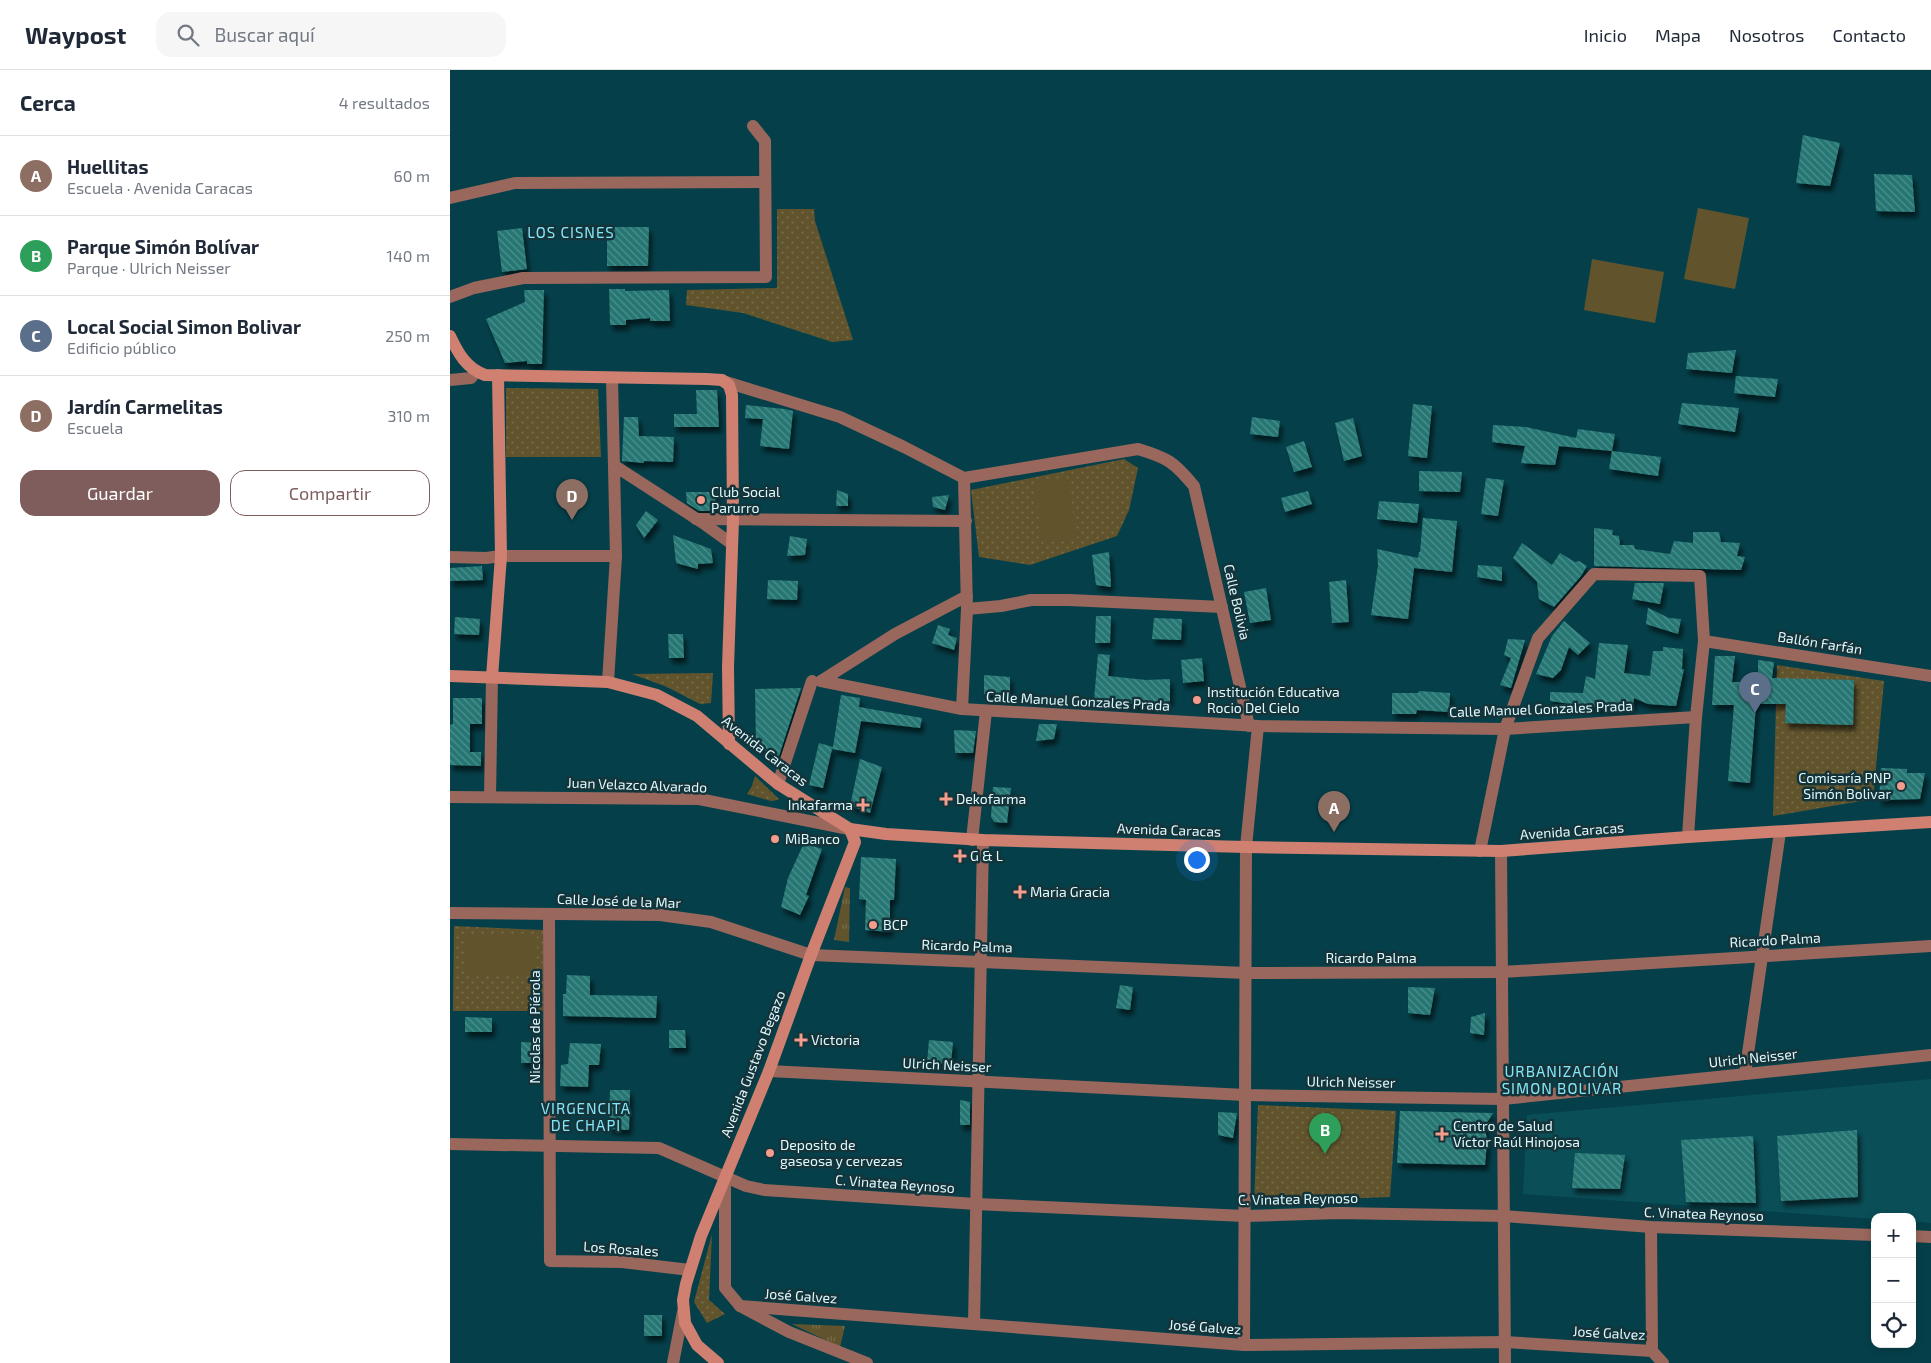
<!DOCTYPE html>
<html lang="es">
<head>
<meta charset="utf-8">
<style>
  :root { --surface:#fff; --page:#f6f6f7; --text:#1f2937; --muted:#747a83; --line:#e0e1e3; --accent:#7f5d5d }
  body { margin:0; font-family:"Exo 2",sans-serif; background:var(--page); color:var(--text) }
  .controls { position:absolute; right:15px; bottom:15px; display:grid; overflow:hidden; border-radius:10px; box-shadow:0 2px 8px #0003 }
  .controls button { width:45px; height:45px; display:grid; place-items:center; padding:0; border:0; border-bottom:1px solid var(--line); background:var(--surface); color:var(--text); font:25px sans-serif }
  .you { position:absolute; left:746px; top:789px; width:18px; height:18px; margin:-12px; border:4px solid #fff; border-radius:50%; background:#1a73e8; box-shadow:0 0 0 8px #1a73e833 }
  .badge { display:grid; place-items:center; width:32px; height:32px; border-radius:50%; background:var(--accent); color:#fff; font-size:16px; font-weight:700 }
  .pin { position:absolute; translate:-50% -41px; filter:drop-shadow(0 1px 2px #0008) }
  .pin::after { content:''; position:absolute; top:26px; width:18px; height:15px; background:inherit; clip-path:polygon(0 0,100% 0,50% 100%) }
  .list { margin:0; padding:0; list-style:none }
  h2 { display:flex; justify-content:space-between; align-items:center; height:65px; margin:0; padding:0 20px; font-size:21px }
  h2 small { font-size:16px; font-weight:400; color:var(--muted) }
  .list li { display:grid; grid-template-columns:32px 1fr auto; gap:15px; align-items:center; box-sizing:border-box; height:80px; padding:0 20px; border-top:1px solid var(--line) }
  .list b { display:block; font-size:19px; white-space:nowrap }
  .list p { margin:0; font-size:16px; white-space:nowrap; color:var(--muted) }
  .list em { font-size:16px; font-style:normal; color:var(--muted) }
  .actions { display:flex; gap:10px; padding:15px 20px }
  .actions a { flex:1; padding:11px 0; border:1px solid var(--accent); border-radius:15px; text-align:center; font-size:18px; color:var(--accent) }
  .actions .main { background:var(--accent); color:#fff }
  .icon { flex:none; width:28px; height:28px; fill:none; stroke:currentColor; stroke-width:2; stroke-linecap:round; stroke-linejoin:round }
  .map { position:relative; flex:none; width:1481px; height:1293px; overflow:hidden }
  header { display:flex; align-items:center; gap:30px; box-sizing:border-box; height:70px; padding:0 25px; background:var(--surface); border-bottom:1px solid var(--line) }
  header strong { font-size:24px }
  nav { display:flex; gap:28px; margin-inline-start:auto; font-size:18px }
  .search { width:350px; height:45px; background:var(--page); display:flex; align-items:center; gap:12px; box-sizing:border-box; padding:0 18px; border-radius:15px; color:var(--muted); font-size:19px }
  main { display:flex }
  aside { flex:1; background:var(--surface) }
  .map>svg:first-child { display:block }
</style>
</head>
<body>
<header>
<strong>Waypost</strong>
<div class="search"><svg class="icon" aria-label="search" viewBox="0 0 24 24"><circle cx="10" cy="10" r="6"/><path d="M15 15l6 6"/></svg>Buscar aquí</div>
<nav><a>Inicio</a><a>Mapa</a><a>Nosotros</a><a>Contacto</a></nav>
</header>
<main>
<aside>
<h2>Cerca<small>4 resultados</small></h2>
<ul class="list">
<li><span class="badge" style="background:#8d6e63">A</span><div><b>Huellitas</b><p>Escuela · Avenida Caracas</p></div><em>60 m</em></li>
<li><span class="badge" style="background:#2e9e5b">B</span><div><b>Parque Simón Bolívar</b><p>Parque · Ulrich Neisser</p></div><em>140 m</em></li>
<li><span class="badge" style="background:#5c6f8a">C</span><div><b>Local Social Simon Bolivar</b><p>Edificio público</p></div><em>250 m</em></li>
<li><span class="badge" style="background:#8d6e63">D</span><div><b>Jardín Carmelitas</b><p>Escuela</p></div><em>310 m</em></li>
</ul>
<div class="actions"><a class="main">Guardar</a><a>Compartir</a></div>
</aside>
<div class="map">
<svg width="1481" height="1293" viewBox="0 0 1481 1293">
  <defs>
    <pattern id="grass-tufts" width="24" height="20" patternUnits="userSpaceOnUse" patternTransform="scale(1.25)"><rect width="24" height="20" fill="#61542c"/><path d="M3 7l-1-3M5 7V3M7 7l1-3M15 17l-1-3M17 17v-4M19 17l1-3" fill="none" stroke="#776d4c"/></pattern>
    <pattern id="park-dots" width="8" height="8" patternUnits="userSpaceOnUse" patternTransform="scale(1.25)"><rect width="8" height="8" fill="#61542c"/><path d="M2 2h.1M6 6h.1" fill="none" stroke="#776d4c" stroke-width="1.8" stroke-linecap="round"/></pattern>
    <pattern id="building-back-hatch" width="6" height="6" patternUnits="userSpaceOnUse" patternTransform="scale(1.25)"><rect width="6" height="6" fill="#257673"/><path d="M-1 5l2 2M0 0l6 6M5-1l2 2" fill="none" stroke="#4f918f"/></pattern>
    <filter id="shadow"><feDropShadow dx="3" dy="5.5" stdDeviation="2.5" flood-color="#0009"/></filter>
  </defs>
  <rect width="100%" height="100%" fill="#05404a"/>
  <polygon fill="#0a4e58" points="1481,1009 1481,1153 1462,1151 1462,1147 1425,1147 1425,1149 1073,1124 1077,1045"/>
  <g fill="url(#grass-tufts)">
    <polygon points="395,817 400,818 399,872 384,870"/>
    <polygon points="342,1254 395,1256 390,1277"/>
  </g>
  <g fill="url(#park-dots)">
    <polygon points="327,139 364,139 365,151 403,270 382,272 293,243 236,235 237,220 327,218"/>
    <polygon points="56,318 148,319 151,387 56,387"/>
    <polygon points="674,389 688,398 679,440 667,466 580,495 529,487 521,420"/>
    <polygon points="1327,595 1434,611 1423,729 1323,746"/>
    <polygon points="263,603 261,633 250,634 217,617 182,604"/>
    <polygon points="305,706 329,729 328,730 321,731 297,724 302,716"/>
    <polygon points="4,856 93,860 93,941 3,941"/>
    <polygon points="808,1035 946,1041 940,1127 804,1132"/>
    <polygon points="262,1164 259,1230 275,1244 257,1253 244,1232"/>
  </g>
  <g fill="#61542c">
    <polygon points="1248,138 1299,148 1285,219 1234,209"/>
    <polygon points="1142,189 1214,202 1205,253 1134,240"/>
    <polygon points="617,407 627,468 593,473 583,413"/>
    <polygon points="15,864 87,864 86,904 15,904"/>
  </g>
  <g fill="url(#building-back-hatch)" filter="url(#shadow)">
    <polygon points="1353,65 1390,73 1380,116 1346,113"/>
    <polygon points="1424,104 1462,105 1465,142 1426,141"/>
    <polygon points="157,157 199,157 198,196 157,196"/>
    <polygon points="72,158 77,199 52,202 47,161"/>
    <polygon points="159,219 175,219 175,221 219,220 220,251 200,251 200,248 176,250 176,255 160,255"/>
    <polygon points="74,220 94,220 92,294 77,294 77,291 55,293 36,249 75,232"/>
    <polygon points="1286,280 1282,303 1236,299 1238,283"/>
    <polygon points="1286,306 1328,309 1325,327 1284,323"/>
    <polygon points="246,320 267,320 269,357 224,357 224,344 247,344"/>
    <polygon points="1232,333 1289,338 1285,362 1228,354"/>
    <polygon points="963,334 982,336 977,388 958,386"/>
    <polygon points="296,335 335,339 343,341 339,379 310,376 313,349 295,348"/>
    <polygon points="174,347 188,347 189,366 224,367 223,392 194,391 194,393 172,391"/>
    <polygon points="802,347 830,351 828,367 800,364"/>
    <polygon points="903,348 912,386 894,391 885,353"/>
    <polygon points="1043,355 1076,357 1126,368 1128,359 1165,364 1162,381 1109,376 1105,395 1071,393 1075,376 1042,372"/>
    <polygon points="854,371 862,397 844,402 836,377"/>
    <polygon points="1162,381 1211,387 1208,406 1159,399"/>
    <polygon points="969,401 1012,402 1010,422 969,421"/>
    <polygon points="1036,408 1054,410 1048,446 1031,444"/>
    <polygon points="387,420 398,424 398,436 386,436"/>
    <polygon points="858,421 862,434 835,442 831,428"/>
    <polygon points="236,422 265,422 266,441 249,441 237,433"/>
    <polygon points="499,425 495,440 483,437 482,427"/>
    <polygon points="929,431 969,434 967,453 927,449"/>
    <polygon points="196,441 208,450 194,468 186,455"/>
    <polygon points="973,448 1007,451 1002,502 964,498 958,549 921,545 928,495 927,479 968,488 969,482 970,482"/>
    <polygon points="1144,458 1163,460 1162,465 1169,466 1170,475 1184,475 1185,479 1220,484 1224,471 1243,473 1243,462 1269,462 1271,472 1290,473 1287,486 1295,487 1291,500 1144,496"/>
    <polygon points="223,465 261,479 263,493 248,494 248,499 226,493"/>
    <polygon points="340,466 357,469 355,485 337,486"/>
    <polygon points="1072,473 1102,495 1110,483 1125,492 1129,491 1137,496 1131,506 1104,537 1089,529 1087,512 1063,488"/>
    <polygon points="659,482 661,517 646,515 642,485"/>
    <polygon points="1028,495 1052,497 1052,511 1027,507"/>
    <polygon points="32,496 33,510 0,511 0,498"/>
    <polygon points="318,510 348,511 347,530 317,529"/>
    <polygon points="896,510 899,552 882,553 879,512"/>
    <polygon points="1185,513 1214,513 1210,534 1182,529"/>
    <polygon points="816,518 821,550 800,553 794,522"/>
    <polygon points="1198,538 1219,548 1231,549 1228,564 1196,554"/>
    <polygon points="646,546 661,546 660,573 645,573"/>
    <polygon points="5,547 30,549 29,565 4,564"/>
    <polygon points="704,548 732,549 731,570 702,569"/>
    <polygon points="1114,551 1140,573 1128,585 1119,577 1111,600 1103,608 1086,604 1102,566"/>
    <polygon points="488,555 500,559 498,565 507,568 504,580 482,573"/>
    <polygon points="218,564 233,564 234,588 219,588"/>
    <polygon points="1058,569 1075,570 1061,618 1050,615 1061,588 1054,585"/>
    <polygon points="1149,573 1178,575 1174,603 1200,606 1203,581 1213,581 1213,577 1233,579 1232,599 1234,599 1226,636 1198,634 1184,628 1183,637 1142,637 1100,631 1100,622 1133,623 1136,606 1145,609"/>
    <polygon points="648,584 660,585 658,606 696,610 720,609 720,631 701,636 644,630"/>
    <polygon points="1265,586 1285,586 1282,612 1308,612 1308,590 1324,592 1322,608 1404,610 1403,655 1335,653 1336,634 1306,634 1300,713 1278,711 1284,635 1262,635"/>
    <polygon points="752,588 754,611 733,613 731,590"/>
    <polygon points="534,605 560,607 560,625 534,624"/>
    <polygon points="351,618 328,689 306,675 305,619"/>
    <polygon points="969,621 1000,623 999,642 967,640 966,644 942,644 942,623 968,623"/>
    <polygon points="391,625 410,628 409,637 472,648 470,658 411,651 405,683 382,679 373,718 359,715 369,673 383,677"/>
    <polygon points="3,628 32,628 32,654 20,654 20,682 31,682 31,696 0,695 0,655 3,654"/>
    <polygon points="589,654 607,654 604,669 586,671"/>
    <polygon points="504,660 526,661 523,683 505,683"/>
    <polygon points="410,689 432,697 420,743 400,736"/>
    <polygon points="1431,698 1457,699 1457,703 1475,703 1470,729 1429,730"/>
    <polygon points="543,717 561,718 557,753 544,752 541,747"/>
    <polygon points="354,773 372,779 356,825 359,826 350,845 331,837 338,808"/>
    <polygon points="411,787 446,789 444,830 440,830 440,862 415,860 416,830 409,829"/>
    <polygon points="117,905 140,906 140,925 207,926 206,948 113,946 113,924 116,924"/>
    <polygon points="670,915 683,917 680,940 666,938"/>
    <polygon points="958,917 985,918 980,945 958,943"/>
    <polygon points="1035,943 1034,965 1020,963 1021,947"/>
    <polygon points="15,947 42,948 42,962 15,962"/>
    <polygon points="219,960 235,960 236,978 219,978"/>
    <polygon points="479,970 503,972 501,994 477,993"/>
    <polygon points="71,972 91,973 91,993 71,993"/>
    <polygon points="120,973 151,974 149,995 139,995 138,1017 110,1016 111,995 118,994"/>
    <polygon points="160,1020 180,1020 179,1060 159,1059"/>
    <polygon points="510,1030 520,1032 520,1055 510,1055"/>
    <polygon points="950,1041 1043,1043 1035,1056 1037,1072 1035,1095 947,1093"/>
    <polygon points="768,1042 787,1043 783,1068 768,1065"/>
    <polygon points="1407,1060 1408,1127 1331,1131 1327,1066"/>
    <polygon points="1303,1066 1306,1133 1236,1132 1231,1070"/>
    <polygon points="1125,1083 1175,1085 1170,1119 1122,1118"/>
    <rect x="194" y="1245" width="18" height="21"/>
  </g>
  <g fill="none" stroke-linecap="round" stroke-linejoin="round">
    <g stroke="#9a675d" stroke-width="12">
      <polyline points="0,128 65,113 315,112"/>
      <polyline points="0,227 24,218 73,208 316,207 315,71 303,56"/>
      <polyline points="0,310 21,308 26,301"/>
      <path d="M276,312L390,347L454,377L514,408L688,379C718,388 724,392 744,416L799,656"/>
      <polyline points="165,396 253,453 282,474"/>
      <polyline points="246,449 516,451"/>
      <polyline points="0,487 36,488 51,486 166,486"/>
      <polyline points="517,539 551,536 581,530 619,530 772,537"/>
      <polyline points="1254,571 1481,606"/>
      <polyline points="371,611 512,639 808,656 1055,659 1246,647"/>
      <polyline points="371,611 445,564 517,526"/>
      <polyline points="158,612 166,486 162,308"/>
      <polyline points="512,639 517,539 514,408"/>
      <polyline points="328,714 362,611"/>
      <polyline points="0,727 249,729 399,759"/>
      <polyline points="40,727 42,607"/>
      <polyline points="522,770 536,641"/>
      <polyline points="1030,781 1055,659 1088,568 1144,504 1250,506 1254,571 1246,647 1238,767"/>
      <polyline points="1051,781 1055,1293"/>
      <polyline points="0,843 210,845 261,852 361,885 796,903 1052,902 1481,876"/>
      <polyline points="99,844 100,1191 172,1192 240,1200"/>
      <polyline points="319,1001 795,1025 1053,1029 1481,985"/>
      <polyline points="1295,1004 1330,762"/>
      <polyline points="0,1074 209,1078 296,1116 314,1120 526,1134 795,1146 889,1143 1054,1146 1201,1157 1425,1165"/>
      <polyline points="275,1106 275,1218 290,1236 339,1262 417,1293"/>
      <polyline points="1201,1157 1202,1281"/>
      <polyline points="1462,1166 1481,1167"/>
      <polyline points="290,1236 794,1275 1055,1272 1202,1281 1213,1293"/>
      <polyline points="524,1254 533,770"/>
      <polyline points="794,1275 796,777 808,656"/>
      <polyline points="223,1293 233,1242"/>
    </g>
    <g stroke="#cf8070" stroke-width="12">
      <path d="M0,266C8,283 16,298 35,305L257,309L272,310L279,315L282,325L283,449L278,597L279,674"/>
      <polyline points="0,606 158,612 207,625 247,646 328,714 400,759 436,764 533,770 796,777 1051,781 1238,767 1481,752"/>
      <polyline points="42,607 51,486 48,305"/>
      <polyline points="268,1293 247,1275 235,1253 233,1230 236,1214 251,1166 319,1001 361,885 405,772 400,759"/>
    </g>
  </g>
  <g fill="#f49d8c" stroke="#15343a" stroke-width="2">
    <circle cx="251" cy="430" r="5"/>
    <circle cx="747" cy="630" r="5"/>
    <circle cx="1451" cy="716" r="5"/>
    <path d="M493.5 721.5h5v5h5v5h-5v5h-5v-5h-5v-5h5z"/>
    <path d="M410.5 727.5h5v5h5v5h-5v5h-5v-5h-5v-5h5z"/>
    <circle cx="325" cy="769" r="5"/>
    <path d="M507.5 778.5h5v5h5v5h-5v5h-5v-5h-5v-5h5z"/>
    <path d="M567.5 814.5h5v5h5v5h-5v5h-5v-5h-5v-5h5z"/>
    <circle cx="423" cy="855" r="5"/>
    <path d="M348.5 962.5h5v5h5v5h-5v5h-5v-5h-5v-5h5z"/>
    <path d="M989.5 1056.5h5v5h5v5h-5v5h-5v-5h-5v-5h5z"/>
    <circle cx="320" cy="1083" r="5"/>
  </g>
  <g text-anchor="middle" stroke-width="5" stroke-linejoin="round" paint-order="stroke">
    <g font-size="14" fill="#dff9ff" stroke="#15343a" text-anchor="start">
      <text x="261" y="427">Club Social<tspan x="261" dy="16">Parurro</tspan></text>
      <text x="757" y="627">Institución Educativa<tspan x="757" dy="16">Rocio Del Cielo</tspan></text>
      <text x="1441" y="713" text-anchor="end">Comisaría PNP<tspan x="1441" dy="16">Simón Bolivar</tspan></text>
      <text x="506" y="734">Dekofarma</text>
      <text x="403" y="740" text-anchor="end">Inkafarma</text>
      <text x="335" y="774">MiBanco</text>
      <text x="520" y="791">G &amp; L</text>
      <text x="580" y="827">Maria Gracia</text>
      <text x="433" y="860">BCP</text>
      <text x="361" y="975">Victoria</text>
      <text x="1003" y="1061">Centro de Salud<tspan x="1003" dy="16">Víctor Raúl Hinojosa</tspan></text>
      <text x="330" y="1080">Deposito de<tspan x="330" dy="16">gaseosa y cervezas</tspan></text>
    </g>
    <g font-size="14" fill="#dff9ff" stroke="#15343a">
      <text transform="translate(787 532) rotate(77)" y="5">Calle Bolivia</text>
      <text transform="translate(1370 573) rotate(9)" y="5">Ballón Farfán</text>
      <text transform="translate(628 631) rotate(3)" y="5">Calle Manuel Gonzales Prada</text>
      <text transform="translate(1091 639) rotate(-2)" y="5">Calle Manuel Gonzales Prada</text>
      <text transform="translate(315 681) rotate(38)" y="5">Avenida Caracas</text>
      <text transform="translate(187 715) rotate(2)" y="5">Juan Velazco Alvarado</text>
      <text transform="translate(719 760) rotate(2)" y="5">Avenida Caracas</text>
      <text transform="translate(1122 761) rotate(-4)" y="5">Avenida Caracas</text>
      <text transform="translate(169 831) rotate(2)" y="5">Calle José de la Mar</text>
      <text transform="translate(1325 870) rotate(-3)" y="5">Ricardo Palma</text>
      <text transform="translate(517 876) rotate(2)" y="5">Ricardo Palma</text>
      <text x="921" y="893">Ricardo Palma</text>
      <text transform="translate(85 957) rotate(-90)" y="5">Nicolas de Piérola</text>
      <text transform="translate(1303 988) rotate(-6)" y="5">Ulrich Neisser</text>
      <text transform="translate(303 994) rotate(-69)" y="5">Avenida Gustavo Begazo</text>
      <text transform="translate(497 995) rotate(3)" y="5">Ulrich Neisser</text>
      <text transform="translate(901 1012) rotate(1)" y="5">Ulrich Neisser</text>
      <text transform="translate(445 1114) rotate(4)" y="5">C. Vinatea Reynoso</text>
      <text transform="translate(848 1129) rotate(-1)" y="5">C. Vinatea Reynoso</text>
      <text transform="translate(1254 1144) rotate(2)" y="5">C. Vinatea Reynoso</text>
      <text transform="translate(171 1179) rotate(4)" y="5">Los Rosales</text>
      <text transform="translate(351 1226) rotate(4)" y="5">José Galvez</text>
      <text transform="translate(755 1257) rotate(4)" y="5">José Galvez</text>
      <text transform="translate(1159 1263) rotate(3)" y="5">José Galvez</text>
    </g>
    <g font-size="15" letter-spacing="1" fill="#84e6f9" stroke="#15343a">
      <text x="121" y="168">LOS CISNES</text>
      <text x="1112" y="1007">URBANIZACIÓN<tspan x="1112" dy="17">SIMON BOLIVAR</tspan></text>
      <text x="136" y="1044">VIRGENCITA<tspan x="136" dy="17">DE CHAPI</tspan></text>
    </g>
  </g>
</svg>
<div class="controls">
<button>+</button>
<button>−</button>
<button><svg class="icon" aria-label="locate" viewBox="0 0 24 24"><circle cx="12" cy="12" r="6"/><path d="M12 2v4M12 18v4M2 12h4M18 12h4"/></svg></button>
</div>
<div class="you"></div>
<div class="pin badge" style="left:884px;top:762px;background:#8d6e63">A</div>
<div class="pin badge" style="left:875px;top:1084px;background:#2e9e5b">B</div>
<div class="pin badge" style="left:1305px;top:643px;background:#5c6f8a">C</div>
<div class="pin badge" style="left:122px;top:450px;background:#8d6e63">D</div>
</div>
</main>
</body>
</html>
